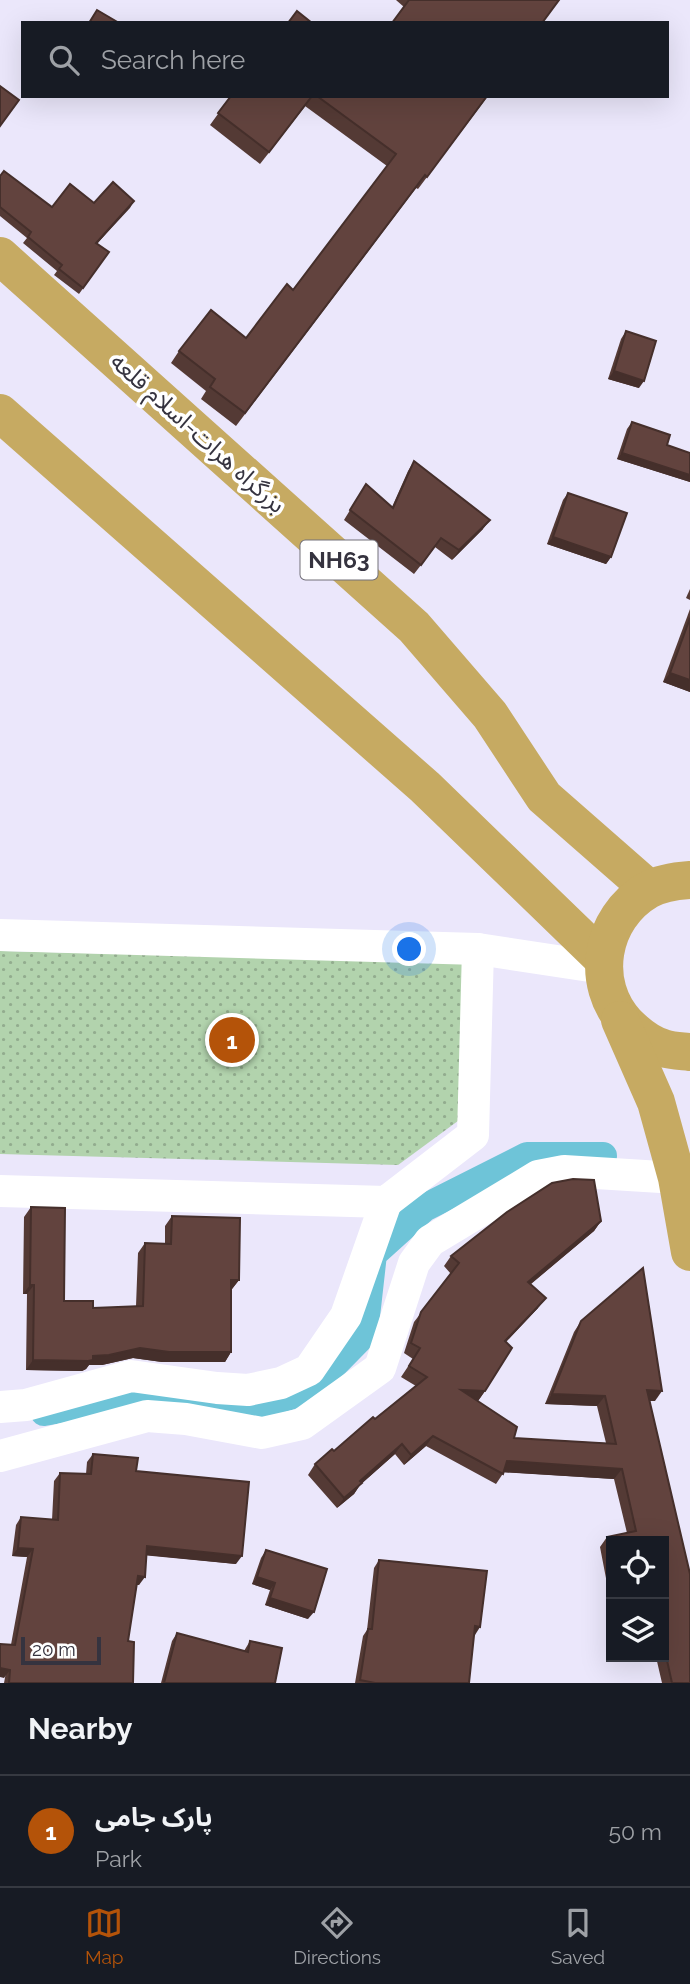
<!DOCTYPE html>
<html lang="en">
<head>
<meta charset="utf-8">
<style>
  :root { --surface:#171b24; --page:#20242c; --text:#f1f3f6; --muted:#9ea1a6; --line:#363941; --accent:#b45309 }
  body { margin:0; font-family:Raleway,"Noto Sans Arabic",sans-serif; background:var(--page); color:var(--text) }
  .controls { position:absolute; right:21px; bottom:21px; display:grid; overflow:hidden; border-radius:0px; box-shadow:0 7px 28px #0002 }
  .controls button { width:63px; height:63px; display:grid; place-items:center; padding:0; border:0; border-bottom:2px solid var(--line); background:var(--surface); color:var(--text); font:35px sans-serif }
  .scale { position:absolute; left:21px; bottom:18px; width:80px; box-sizing:border-box; padding-left:7px; border:4px solid #35333f; border-top:0; font-size:19px; line-height:24px; white-space:nowrap; color:#35333f; -webkit-text-stroke:5px #fff; paint-order:stroke }
  .you { position:absolute; left:410px; top:950px; width:24px; height:24px; margin:-18px; border:5px solid #fff; border-radius:50%; background:#1a73e8; box-shadow:0 0 0 10px #1a73e833 }
  .badge { display:grid; place-items:center; width:46px; height:46px; border-radius:50%; background:var(--accent); color:#fff; font-size:23px; font-weight:700 }
  .pin { position:absolute; translate:-50% -50%; border:4px solid #fff; box-shadow:0 2px 7px #0006 }
  .list { margin:0; padding:0; list-style:none }
  h2 { display:flex; justify-content:space-between; align-items:center; height:91px; margin:0; padding:0 28px; font-size:30px }
  h2 small { font-size:23px; font-weight:400; color:var(--muted) }
  .list li { display:grid; grid-template-columns:46px 1fr auto; gap:21px; align-items:center; box-sizing:border-box; height:112px; padding:0 28px; border-top:2px solid var(--line) }
  .list b { display:block; font-size:26px; white-space:nowrap }
  .list p { margin:0; font-size:23px; white-space:nowrap; color:var(--muted) }
  .list em { font-size:23px; font-style:normal; color:var(--muted) }
  .icon { flex:none; width:38px; height:38px; fill:none; stroke:currentColor; stroke-width:2; stroke-linecap:round; stroke-linejoin:round }
  .map { position:relative; flex:none; width:690px; height:1683px; overflow:hidden }
  .search { position:absolute; background:var(--surface); box-shadow:0 7px 28px #0002; left:21px; right:21px; top:21px; height:77px; display:flex; align-items:center; gap:18px; box-sizing:border-box; padding:0 24px; border-radius:0px; color:var(--muted); font-size:26px }
  .sheet { height:203px; background:var(--surface) }
  nav { display:flex; justify-content:space-around; align-items:center; box-sizing:border-box; height:98px; border-top:2px solid var(--line); background:var(--surface); font-size:19px; color:var(--muted) }
  nav a { display:grid; justify-items:center; gap:4px }
  nav .on { color:var(--accent) }
  .map>svg:first-child { display:block }
</style>
</head>
<body>
<div class="map">
<svg width="690" height="1683" viewBox="0 0 690 1683">
  <defs>
    <pattern id="park-dots" width="8" height="8" patternUnits="userSpaceOnUse" patternTransform="scale(1.75)"><rect width="8" height="8" fill="#b2d3ad"/><path d="M2 2h.1M6 6h.1" fill="none" stroke="#92ac8e" stroke-width="1.8" stroke-linecap="round"/></pattern>
  </defs>
  <rect width="100%" height="100%" fill="#ebe7fb"/>
  <polygon fill="url(#park-dots)" points="0,951 466,962 462,1118 398,1165 0,1154"/>
  <g fill="none" stroke-linecap="round" stroke-linejoin="round">
    <polyline stroke="#6ec4d8" stroke-width="28" points="44,1412 144,1395 242,1411 309,1390 364,1334 373,1254 424,1208 527,1156 603,1156"/>
    <g stroke="#fff" stroke-width="32">
      <polyline points="0,935 478,949 603,968"/>
      <polyline points="0,1191 386,1202 473,1135 478,949"/>
      <polyline points="0,1407 26,1405 131,1376 217,1388 248,1390 281,1383 309,1370 346,1316 386,1202"/>
      <polyline points="0,1456 147,1416 186,1419 262,1433 302,1424 380,1368 414,1263 430,1241 538,1176 564,1171 677,1178"/>
    </g>
    <g stroke="#c6aa62" stroke-width="38">
      <polyline points="0,256 414,627 490,715 544,797 649,889"/>
      <polyline points="0,413 425,787 603,959"/>
      <path d="M690,880C676,881 661,883 648,890C600,918 589,984 627,1024C637,1034 650,1044 663,1048C672,1051 681,1051 690,1052"/>
      <polyline points="620,1020 656,1102 677,1178 690,1252"/>
    </g>
  </g>
  <g fill="#543a35">
    <polygon points="396,0 560,0 404,7"/>
    <polygon points="231,96 488,96 418,189 416,188 236,426 201,399 206,391 171,363 179,351 246,338 293,290 387,166 305,106 260,164 210,125"/>
    <polygon points="0,176 52,207 134,201 97,244 109,252 79,294 54,275 57,271 23,243 27,238 0,216"/>
    <polygon points="626,331 639,388 608,379 621,339"/>
    <polygon points="632,422 667,445 690,453 690,482 617,459 627,429"/>
    <polygon points="414,461 483,529 452,560 435,547 414,574 344,520 366,484 392,507 408,471"/>
    <polygon points="568,493 611,557 606,564 547,544 563,500"/>
    <polygon points="690,589 690,600 686,598"/>
    <polygon points="690,609 690,692 663,682"/>
    <polygon points="31,1207 64,1301 93,1308 136,1306 138,1253 145,1243 165,1244 165,1226 172,1216 239,1280 232,1289 231,1289 231,1352 225,1362 162,1362 133,1358 102,1365 89,1365 86,1369 82,1371 26,1370 27,1294 23,1294 24,1217"/>
    <polygon points="601,1221 594,1231 531,1284 538,1308 506,1342 485,1391 478,1401 514,1438 606,1443 597,1406 545,1404 574,1332 581,1321 655,1401 650,1401 690,1683 662,1683 656,1657 664,1657 664,1541 611,1541 611,1599 610,1599 600,1547 607,1537 627,1533 614,1479 504,1472 496,1484 426,1446 404,1465 395,1454 360,1485 354,1494 337,1508 308,1475 315,1464 334,1451 416,1386 401,1377 413,1359 404,1353 414,1322 451,1274 444,1266 451,1256"/>
    <polygon points="93,1454 136,1471 236,1564 147,1555 139,1585 137,1585 128,1641 133,1683 4,1683 27,1557 12,1556 16,1525 21,1517 52,1520 54,1481 60,1473 86,1474 87,1462"/>
    <polygon points="266,1550 308,1619 265,1605 270,1590 252,1584 261,1558"/>
    <polygon points="379,1560 480,1627 474,1634 469,1683 355,1683 363,1636 367,1630 374,1568"/>
    <polygon points="177,1633 244,1651 250,1641 275,1683 161,1683 172,1641"/>
  </g>
  <g fill="#452f2b">
    <polygon points="312,96 305,106 260,164 269,152"/>
    <polygon points="134,201 130,208 92,249 96,243"/>
    <polygon points="614,371 644,381 639,388 608,379"/>
    <polygon points="622,453 690,475 690,482 617,459"/>
    <polygon points="490,520 483,529 452,560 459,550"/>
    <polygon points="553,537 611,557 606,564 547,544"/>
    <polygon points="670,673 690,680 690,692 663,682"/>
    <polygon points="601,1221 594,1231 521,1292 528,1282"/>
    <polygon points="231,1280 239,1280 232,1289 224,1289"/>
    <polygon points="30,1285 34,1285 27,1294 23,1294"/>
    <polygon points="546,1298 538,1308 497,1351 505,1341"/>
    <polygon points="140,1348 231,1352 225,1362 162,1362 133,1358 102,1365 89,1365 86,1369 82,1371 26,1370 33,1360 93,1356"/>
    <polygon points="461,1390 485,1391 478,1401"/>
    <polygon points="647,1390 662,1391 655,1401 640,1400"/>
    <polygon points="552,1394 605,1396 597,1406 545,1404"/>
    <polygon points="433,1436 426,1446 404,1465 411,1455"/>
    <polygon points="402,1444 395,1454 360,1485 354,1494 337,1508 344,1498 360,1481"/>
    <polygon points="507,1461 622,1469 614,1479 499,1472"/>
    <polygon points="147,1546 242,1556 236,1564 142,1555"/>
    <polygon points="18,1548 33,1549 27,1557 12,1556"/>
    <polygon points="138,1576 145,1577 139,1585 132,1585"/>
    <polygon points="257,1577 275,1583 270,1590 252,1584"/>
    <polygon points="270,1598 314,1612 308,1619 265,1605"/>
    <polygon points="475,1626 480,1627 475,1635 470,1634"/>
    <polygon points="0,1668 10,1670 4,1678 0,1677"/>
  </g>
  <g fill="#62433e" stroke="#452f2b" stroke-width="2">
    <polygon points="409,0 559,0 542,23 392,23"/>
    <polygon points="97,10 119,23 89,23"/>
    <polygon points="297,11 312,23 288,23"/>
    <polygon points="0,86 19,100 0,126"/>
    <polygon points="231,96 312,96 269,152 218,113"/>
    <polygon points="317,96 487,96 427,177 425,175 245,413 210,387 215,379 179,351 211,310 246,338 287,284 293,290 396,154"/>
    <polygon points="4,171 52,207 70,184 94,203 113,182 134,201 96,243 109,252 83,288 59,269 62,265 28,237 31,232 0,207 0,176"/>
    <polygon points="626,331 656,341 644,381 614,371"/>
    <polygon points="632,422 670,435 667,445 690,453 690,475 622,453"/>
    <polygon points="414,461 490,520 459,550 441,538 421,565 350,510 366,484 393,508"/>
    <polygon points="568,493 627,513 611,557 553,537"/>
    <polygon points="690,618 690,680 670,673"/>
    <polygon points="573,1179 594,1180 601,1221 528,1282 546,1298 505,1341 512,1348 485,1391 461,1390 517,1427 514,1438 616,1444 605,1396 552,1394 581,1321 643,1268 662,1391 647,1390 690,1574 690,1683 672,1683 664,1647 664,1541 611,1541 611,1557 607,1537 636,1531 622,1469 507,1461 503,1474 433,1436 411,1455 402,1444 360,1481 362,1483 344,1498 315,1464 332,1449 334,1451 373,1417 375,1419 427,1377 409,1366 420,1348 411,1343 421,1312 459,1263 451,1256 507,1212 552,1183"/>
    <polygon points="31,1207 65,1208 64,1301 93,1301 93,1308 143,1306 145,1243 171,1244 172,1216 240,1218 239,1280 231,1280 231,1352 169,1352 140,1348 109,1355 93,1356 93,1360 88,1361 33,1360 34,1285 30,1285"/>
    <polygon points="93,1454 138,1458 136,1471 249,1482 242,1556 147,1546 145,1577 138,1576 128,1641 134,1642 133,1683 9,1683 10,1670 0,1668 0,1644 15,1645 33,1549 18,1548 21,1517 58,1520 60,1473 91,1474"/>
    <polygon points="266,1550 327,1569 314,1612 270,1598 275,1583 257,1577"/>
    <polygon points="379,1560 487,1571 480,1627 475,1626 469,1683 375,1683 360,1680 368,1629 372,1629"/>
    <polygon points="177,1633 248,1652 250,1641 282,1648 275,1683 164,1683"/>
  </g>
  <g text-anchor="middle" stroke-width="7" stroke-linejoin="round" paint-order="stroke">
    <rect fill="#fff" stroke="#727079" stroke-width="2" x="300.5" y="540.5" width="77" height="39" rx="5"/>
    <g font-size="23" font-weight="bold" fill="#35333f">
      <text x="339" y="568">NH63</text>
    </g>
    <g font-size="24" fill="#35333f" stroke="#fff">
      <text transform="translate(198 433) rotate(42)" y="8">بزرگراه هرات-اسلام قلعه</text>
    </g>
  </g>
</svg>
<div class="controls">
<button><svg class="icon" aria-label="locate" viewBox="0 0 24 24"><circle cx="12" cy="12" r="6"/><path d="M12 2v4M12 18v4M2 12h4M18 12h4"/></svg></button>
<button><svg class="icon" aria-label="layers" viewBox="0 0 24 24"><path d="M12 4l9 5-9 5-9-5zM3 14l9 5 9-5"/></svg></button>
</div>
<div class="scale">20 m</div>
<div class="you"></div>
<div class="pin badge" style="left:232px;top:1040px">1</div>
<div class="search"><svg class="icon" aria-label="search" viewBox="0 0 24 24"><circle cx="10" cy="10" r="6"/><path d="M15 15l6 6"/></svg>Search here</div>
</div>
<section class="sheet">
<h2>Nearby<small></small></h2>
<ul class="list">
<li><span class="badge">1</span><div><b>پارک جامی</b><p>Park</p></div><em>50 m</em></li>
</ul>
</section>
<nav>
<a class="on"><svg class="icon" aria-label="map" viewBox="0 0 24 24"><path d="M3 6l6-2 6 2 6-2v14l-6 2-6-2-6 2zM9 4v14M15 6v14"/></svg>Map</a>
<a><svg class="icon" aria-label="directions" viewBox="0 0 24 24"><path d="M12 3l9 9-9 9-9-9zM9 14v-3h6M13 9l2 2-2 2"/></svg>Directions</a>
<a><svg class="icon" aria-label="saved" viewBox="0 0 24 24"><path d="M7 4h10v16l-5-4-5 4z"/></svg>Saved</a>
</nav>
</body>
</html>
